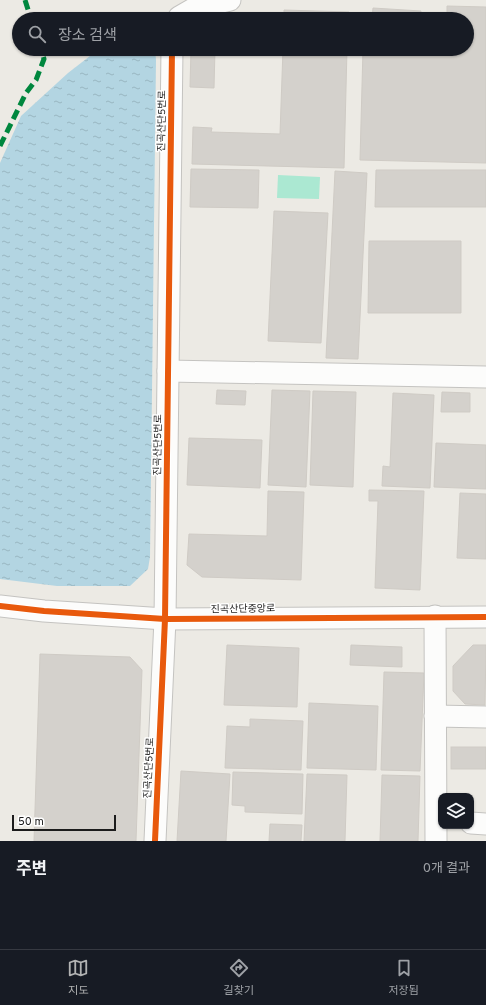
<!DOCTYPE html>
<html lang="ko">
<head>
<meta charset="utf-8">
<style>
  :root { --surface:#171b24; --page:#20242c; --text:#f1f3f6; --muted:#9ea1a6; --line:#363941; --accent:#b2b3b3 }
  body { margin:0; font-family:Overpass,"Noto Sans KR",sans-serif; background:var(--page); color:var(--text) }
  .controls { position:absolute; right:12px; bottom:12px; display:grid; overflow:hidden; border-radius:8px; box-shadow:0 1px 3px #0004 }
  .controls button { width:36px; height:36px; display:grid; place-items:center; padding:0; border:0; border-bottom:1px solid var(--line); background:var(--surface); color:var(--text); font:20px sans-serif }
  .scale { position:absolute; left:12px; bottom:10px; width:104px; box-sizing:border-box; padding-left:4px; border:2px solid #1c1c1c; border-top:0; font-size:11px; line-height:14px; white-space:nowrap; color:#1c1c1c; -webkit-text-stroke:3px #fff; paint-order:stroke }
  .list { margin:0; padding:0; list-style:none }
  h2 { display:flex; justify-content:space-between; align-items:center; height:52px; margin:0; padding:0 16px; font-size:17px }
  h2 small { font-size:13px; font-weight:400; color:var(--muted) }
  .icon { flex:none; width:22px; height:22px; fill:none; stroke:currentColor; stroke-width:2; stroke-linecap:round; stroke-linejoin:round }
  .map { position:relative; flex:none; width:486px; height:841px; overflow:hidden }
  .search { position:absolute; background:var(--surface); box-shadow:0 1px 3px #0004; left:12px; right:12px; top:12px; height:44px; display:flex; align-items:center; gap:10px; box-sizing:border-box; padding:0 14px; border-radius:22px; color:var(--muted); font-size:15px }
  .sheet { height:108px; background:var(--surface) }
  nav { display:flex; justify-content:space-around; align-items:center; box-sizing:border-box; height:56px; border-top:1px solid var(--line); background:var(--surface); font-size:11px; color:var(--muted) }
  nav a { display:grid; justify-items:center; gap:2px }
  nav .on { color:var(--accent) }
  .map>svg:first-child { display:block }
</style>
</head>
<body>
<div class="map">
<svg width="486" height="841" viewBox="0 0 486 841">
  <defs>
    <pattern id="water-ripples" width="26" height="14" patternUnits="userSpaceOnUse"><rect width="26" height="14" fill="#b3d5e2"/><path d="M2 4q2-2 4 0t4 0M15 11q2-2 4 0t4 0" fill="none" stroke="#99b6c1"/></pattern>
  </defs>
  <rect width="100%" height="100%" fill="#eceae4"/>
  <polygon fill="#abe8d2" points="278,175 320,177 319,199 277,198"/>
  <polygon fill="url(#water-ripples)" points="99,49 155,49 156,60 150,557 148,569 130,586 57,586 0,579 0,163 21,116 68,73"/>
  <g fill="#d4d1cc" stroke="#cfcbc5">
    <polygon points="447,6 486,7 486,163 360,160 363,49 467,49 467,19 447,19"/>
    <polygon points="373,8 421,11 420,19 372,19"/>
    <polygon points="284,10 349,12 348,19 284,19"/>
    <polygon points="191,49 215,49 214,88 190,87"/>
    <polygon points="283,49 347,49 344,168 192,164 193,127 212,128 211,132 280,134"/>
    <polygon points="191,169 259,170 258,208 190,207"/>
    <polygon points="376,170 486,170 486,207 375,207"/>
    <polygon points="335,171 367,173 358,359 326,358"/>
    <polygon points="274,211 328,213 321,343 268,341"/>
    <polygon points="369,241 461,241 461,313 368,313"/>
    <polygon points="217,390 246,391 245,405 216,404"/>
    <polygon points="272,390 310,391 306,487 268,485"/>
    <polygon points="313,391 356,392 353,487 310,485"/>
    <polygon points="442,392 470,393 470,412 441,412"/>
    <polygon points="393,393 434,395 430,488 382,486 383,466 390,467"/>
    <polygon points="189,438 262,440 260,488 187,485"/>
    <polygon points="436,443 486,445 486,489 434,487"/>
    <polygon points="369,490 424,491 420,590 375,588 378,501 369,501"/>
    <polygon points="268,491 304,492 301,580 202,577 187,565 189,534 267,536"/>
    <polygon points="460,493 486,494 486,559 457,558"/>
    <polygon points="227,645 299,648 297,707 224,705"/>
    <polygon points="351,645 402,647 402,667 350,665"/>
    <polygon points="473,645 486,645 485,705 465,704 453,691 453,666"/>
    <polygon points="40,654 130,657 142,670 136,841 34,841"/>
    <polygon points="384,672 424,673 420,771 381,770"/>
    <polygon points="309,703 378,706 376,770 307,768"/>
    <polygon points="250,719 303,721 301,770 225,768 227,726 250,727"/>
    <rect x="451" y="747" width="35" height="22"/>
    <polygon points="181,771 230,774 226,841 177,841"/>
    <polygon points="233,772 303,774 302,814 245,812 245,806 232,805"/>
    <polygon points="307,774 347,775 345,841 304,841"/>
    <polygon points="382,775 420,776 418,841 380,841"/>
    <polygon points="270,824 302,825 301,841 269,841"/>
  </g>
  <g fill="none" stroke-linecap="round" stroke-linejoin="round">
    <g stroke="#c4c3c0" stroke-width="23">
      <g id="minor">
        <polyline points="178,19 179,17 193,9 230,0"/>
        <polyline points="168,371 486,377"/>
        <polyline points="0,606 44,611 165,619 486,617"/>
        <polyline points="435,616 436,841"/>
        <polyline points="435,716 486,717"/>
        <polyline points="471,823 486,824"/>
        <polyline points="155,841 165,619 172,49"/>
      </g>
    </g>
    <use href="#minor" stroke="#fcfcfb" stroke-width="21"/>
    <g stroke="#00873e" stroke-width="5" stroke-dasharray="10 5" stroke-linecap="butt">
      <polyline points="25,0 31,19"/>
      <polyline points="0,146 26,93 36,80 44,59 41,49"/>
    </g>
    <g stroke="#fff" stroke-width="8">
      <g id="cycleway">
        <polyline points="0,606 44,611 165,619 486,617"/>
        <polyline points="155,841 165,619 172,49"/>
      </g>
    </g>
    <use href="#cycleway" stroke="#e8590c" stroke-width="6"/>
  </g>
  <g text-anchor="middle" stroke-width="3" stroke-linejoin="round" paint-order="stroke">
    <g font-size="10" fill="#1c1c1c" stroke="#fff">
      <text transform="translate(161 121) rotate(-89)" y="4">진곡산단5번로</text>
      <text transform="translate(157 445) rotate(-89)" y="4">진곡산단5번로</text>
      <text transform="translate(243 608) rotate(-1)" y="4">진곡산단중앙로</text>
      <text transform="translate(148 768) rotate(-87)" y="4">진곡산단5번로</text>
    </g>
  </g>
</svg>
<div class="controls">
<button><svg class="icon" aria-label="layers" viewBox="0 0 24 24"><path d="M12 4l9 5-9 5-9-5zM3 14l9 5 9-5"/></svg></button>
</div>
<div class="scale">50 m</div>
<div class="search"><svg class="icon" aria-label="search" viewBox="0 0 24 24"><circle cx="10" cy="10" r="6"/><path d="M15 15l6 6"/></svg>장소 검색</div>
</div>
<section class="sheet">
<h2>주변<small>0개 결과</small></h2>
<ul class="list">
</ul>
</section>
<nav>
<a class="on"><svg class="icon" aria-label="map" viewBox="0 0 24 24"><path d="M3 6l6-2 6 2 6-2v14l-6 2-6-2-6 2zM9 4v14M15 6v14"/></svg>지도</a>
<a><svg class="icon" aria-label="directions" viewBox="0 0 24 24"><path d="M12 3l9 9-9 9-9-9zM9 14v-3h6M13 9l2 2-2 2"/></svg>길찾기</a>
<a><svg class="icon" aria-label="saved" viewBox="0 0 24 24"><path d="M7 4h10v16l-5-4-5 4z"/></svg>저장됨</a>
</nav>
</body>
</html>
